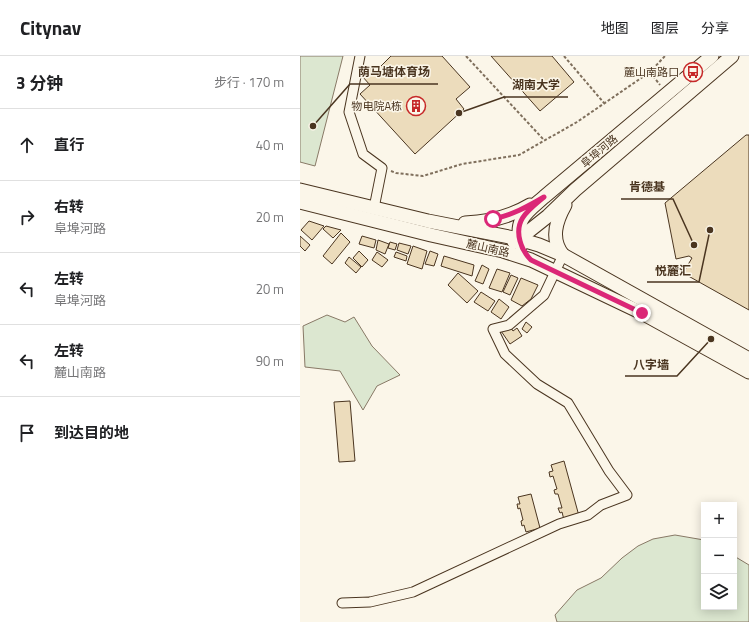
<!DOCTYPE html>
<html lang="zh">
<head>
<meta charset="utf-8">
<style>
  :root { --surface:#fff; --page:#f2f2f2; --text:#202124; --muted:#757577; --line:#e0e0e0 }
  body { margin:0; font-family:"Titillium Web","Noto Sans SC",sans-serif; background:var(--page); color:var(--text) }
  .controls { position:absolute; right:12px; bottom:12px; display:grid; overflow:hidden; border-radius:0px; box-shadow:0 2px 10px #0003 }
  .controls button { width:36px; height:36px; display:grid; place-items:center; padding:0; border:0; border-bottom:1px solid var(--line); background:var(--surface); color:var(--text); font:20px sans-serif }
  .stop { position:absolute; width:12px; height:12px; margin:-9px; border:3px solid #db2777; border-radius:50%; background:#fff }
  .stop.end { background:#db2777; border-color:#fff; box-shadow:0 1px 4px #0008 }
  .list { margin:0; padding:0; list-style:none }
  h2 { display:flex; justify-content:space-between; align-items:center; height:52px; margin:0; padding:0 16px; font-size:17px }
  h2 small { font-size:13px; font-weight:400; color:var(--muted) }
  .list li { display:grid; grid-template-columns:26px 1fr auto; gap:12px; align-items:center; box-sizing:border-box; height:72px; padding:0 16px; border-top:1px solid var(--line) }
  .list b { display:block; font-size:15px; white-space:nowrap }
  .list p { margin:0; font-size:13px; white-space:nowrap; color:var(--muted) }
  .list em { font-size:13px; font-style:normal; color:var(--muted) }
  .icon { flex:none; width:22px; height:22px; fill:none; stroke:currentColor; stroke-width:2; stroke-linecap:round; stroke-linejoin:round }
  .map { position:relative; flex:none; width:449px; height:566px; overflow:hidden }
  header { display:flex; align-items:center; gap:24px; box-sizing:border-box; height:56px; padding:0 20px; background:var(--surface); border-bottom:1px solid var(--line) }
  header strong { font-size:19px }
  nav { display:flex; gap:22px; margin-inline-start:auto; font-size:14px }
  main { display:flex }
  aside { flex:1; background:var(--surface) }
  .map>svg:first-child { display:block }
</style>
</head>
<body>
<header>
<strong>Citynav</strong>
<nav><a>地图</a><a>图层</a><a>分享</a></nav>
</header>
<main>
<aside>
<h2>3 分钟<small>步行 · 170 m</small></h2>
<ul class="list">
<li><svg class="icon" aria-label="ahead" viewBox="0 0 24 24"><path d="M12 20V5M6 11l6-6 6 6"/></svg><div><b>直行</b></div><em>40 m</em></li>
<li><svg class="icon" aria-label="right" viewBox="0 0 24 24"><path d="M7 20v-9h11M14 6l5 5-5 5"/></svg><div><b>右转</b><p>阜埠河路</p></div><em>20 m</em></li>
<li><svg class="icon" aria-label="left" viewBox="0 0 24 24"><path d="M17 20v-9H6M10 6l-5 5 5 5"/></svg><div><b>左转</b><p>阜埠河路</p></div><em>20 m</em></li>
<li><svg class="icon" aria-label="left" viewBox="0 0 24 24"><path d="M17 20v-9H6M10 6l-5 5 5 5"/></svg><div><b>左转</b><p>麓山南路</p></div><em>90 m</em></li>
<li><svg class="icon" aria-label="arrive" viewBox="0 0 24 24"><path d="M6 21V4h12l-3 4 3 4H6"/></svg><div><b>到达目的地</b></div></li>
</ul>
</aside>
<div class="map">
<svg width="449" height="566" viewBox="0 0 449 566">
  <rect width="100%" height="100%" fill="#fbf6e9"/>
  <g fill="#dce7d0" stroke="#887966">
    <polygon points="0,0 43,0 15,110 0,106"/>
    <polygon points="27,259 45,266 54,261 72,290 100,319 77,330 63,354 40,315 5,311 3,270"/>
    <polygon points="375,479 404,484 404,551 434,551 434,500 449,509 449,566 257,566 255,559 277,534 301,522 322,502 338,490 353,483"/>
  </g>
  <g fill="#ecdcbc" stroke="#4a3520">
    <polygon points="91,0 142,0 170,31 156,43 164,53 115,98 60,38 70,29 62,20 72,11 76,15"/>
    <polygon points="191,0 252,0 274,26 240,55"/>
    <polygon points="446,79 449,79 449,254 383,217 392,202 389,200 376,203 365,147"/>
    <polygon points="9,165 24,170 12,184 1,174"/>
    <polygon points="26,170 41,174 33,182 23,173"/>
    <polygon points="41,177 50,186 32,208 23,200"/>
    <polygon points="0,180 10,189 5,195 0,190"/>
    <polygon points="62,180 76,184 74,192 59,188"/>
    <polygon points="78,184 89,188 85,198 76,194"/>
    <polygon points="90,186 97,188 95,194 88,192"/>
    <polygon points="99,187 111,190 108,198 97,194"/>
    <polygon points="113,190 127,195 122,213 107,208"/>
    <polygon points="59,195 68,204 62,211 53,202"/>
    <polygon points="130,195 138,198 134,210 125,208"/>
    <polygon points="77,196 88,204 82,211 72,204"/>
    <polygon points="96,196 107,200 106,205 94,201"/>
    <polygon points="144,200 174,209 172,220 141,210"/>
    <polygon points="49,201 61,211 56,217 45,207"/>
    <polygon points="182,209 189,213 183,228 175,225"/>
    <polygon points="197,213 210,217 202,236 189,232"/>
    <polygon points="158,217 178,235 167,247 148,229"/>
    <polygon points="211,219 218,222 210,239 203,236"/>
    <polygon points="221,222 238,229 231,243 222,250 211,244"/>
    <polygon points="181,236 195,245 188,255 174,246"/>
    <polygon points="199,243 209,251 201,263 191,256"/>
    <polygon points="226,266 232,271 227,277 222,273"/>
    <polygon points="209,269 213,275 217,272 222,280 210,288 201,275"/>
    <polygon points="50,345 55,405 39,406 34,346"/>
    <polygon points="264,405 279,460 264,464 262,456 260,457 258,452 262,452 258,438 255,438 254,434 257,433 253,420 250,421 249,416 253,415 251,409"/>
    <polygon points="231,438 240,472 226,476 224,469 222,470 221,465 223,464 220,452 218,453 217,448 220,448 218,441"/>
  </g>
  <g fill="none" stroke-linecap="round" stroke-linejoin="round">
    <g stroke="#4a3520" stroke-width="11">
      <g id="street">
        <polyline points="60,0 49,56 63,98 82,112 74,152"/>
        <polyline points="42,547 70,546 113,536 259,468 288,459 301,449 327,439 309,415 268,347 237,328 205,298 193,273 209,269 244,239 263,199"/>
      </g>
    </g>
    <g stroke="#4a3520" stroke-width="15">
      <g id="secondary">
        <polyline points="0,134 128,165 219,183 239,189 263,199 449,303"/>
        <polyline points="0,146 131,179 203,195 231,204 342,257 449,316"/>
        <path d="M165,167C188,166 210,161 230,149"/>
        <polyline points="214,186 219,183 248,160 275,134 432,0"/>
        <path d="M221,189C214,163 226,157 244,141L412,0"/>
        <path d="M263,199C250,183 256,165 265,149"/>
      </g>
    </g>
    <g stroke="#7f6f5c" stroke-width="2" stroke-dasharray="3 2" stroke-linecap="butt">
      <polyline points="166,0 244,84"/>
      <polyline points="264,0 304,47"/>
      <polyline points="350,16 360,29"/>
      <polyline points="91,115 96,117 123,120 162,108 219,99 277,66 350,16 365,0"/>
    </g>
    <use href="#street" stroke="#fbf6e9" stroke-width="9"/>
    <use href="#secondary" stroke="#fbf6e9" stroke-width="13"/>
  </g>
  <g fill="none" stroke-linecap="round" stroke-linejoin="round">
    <path stroke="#db2777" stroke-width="5" d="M193,163C212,159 227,151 244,141C229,154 214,163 220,185C222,193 225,198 231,204L342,257"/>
  </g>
  <defs>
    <g id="bus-ring" transform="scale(1)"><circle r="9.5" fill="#fbf6e9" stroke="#c62828" stroke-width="1.5"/><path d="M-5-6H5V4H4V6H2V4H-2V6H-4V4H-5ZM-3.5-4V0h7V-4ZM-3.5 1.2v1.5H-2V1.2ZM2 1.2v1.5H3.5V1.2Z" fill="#c62828"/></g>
    <g id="building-ring" transform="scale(1)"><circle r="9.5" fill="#fbf6e9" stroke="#c62828" stroke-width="1.5"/><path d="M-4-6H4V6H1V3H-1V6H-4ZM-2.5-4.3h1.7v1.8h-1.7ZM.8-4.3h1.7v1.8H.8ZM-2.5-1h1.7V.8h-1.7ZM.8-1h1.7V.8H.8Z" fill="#c62828"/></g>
  </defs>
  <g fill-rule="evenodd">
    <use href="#bus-ring" x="393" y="16"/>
    <use href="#building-ring" x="116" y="50"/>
  </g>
  <g text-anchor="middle" stroke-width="3" stroke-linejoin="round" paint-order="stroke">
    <g font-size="11" fill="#4a3520" stroke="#fbf6e9" text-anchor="end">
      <text x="379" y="20">麓山南路口</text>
      <text x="102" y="54">物电院A栋</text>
    </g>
    <g font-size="11" fill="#4a3520" stroke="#fbf6e9">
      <text transform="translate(299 95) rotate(-40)" y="4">阜埠河路</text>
      <text transform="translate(188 192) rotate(13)" y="4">麓山南路</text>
    </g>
  </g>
  <path fill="none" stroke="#4a3520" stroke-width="1.5" d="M13 70L50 28H138M159 57L204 41H268M394 189L373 143H321M410 174L399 226H347M411 283L377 320H325"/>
  <g fill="#4a3520" stroke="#fbf6e9" stroke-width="1.5">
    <circle cx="13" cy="70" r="4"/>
    <circle cx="159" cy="57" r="4"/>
    <circle cx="394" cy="189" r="4"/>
    <circle cx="410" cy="174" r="4"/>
    <circle cx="411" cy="283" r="4"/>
  </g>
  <g font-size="12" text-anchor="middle" font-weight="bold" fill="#4a3520" stroke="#fbf6e9" stroke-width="3" stroke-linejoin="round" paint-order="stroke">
    <text x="94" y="20">荫马塘体育场</text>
    <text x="236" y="33">湖南大学</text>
    <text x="347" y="135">肯德基</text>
    <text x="373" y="219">悦麓汇</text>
    <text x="351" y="313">八字墙</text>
  </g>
</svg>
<div class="controls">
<button>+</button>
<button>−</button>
<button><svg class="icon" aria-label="layers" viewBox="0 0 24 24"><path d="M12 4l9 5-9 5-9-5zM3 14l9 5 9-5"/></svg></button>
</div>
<div class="stop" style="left:193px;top:163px"></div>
<div class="stop end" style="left:342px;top:257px"></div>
</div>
</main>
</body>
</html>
